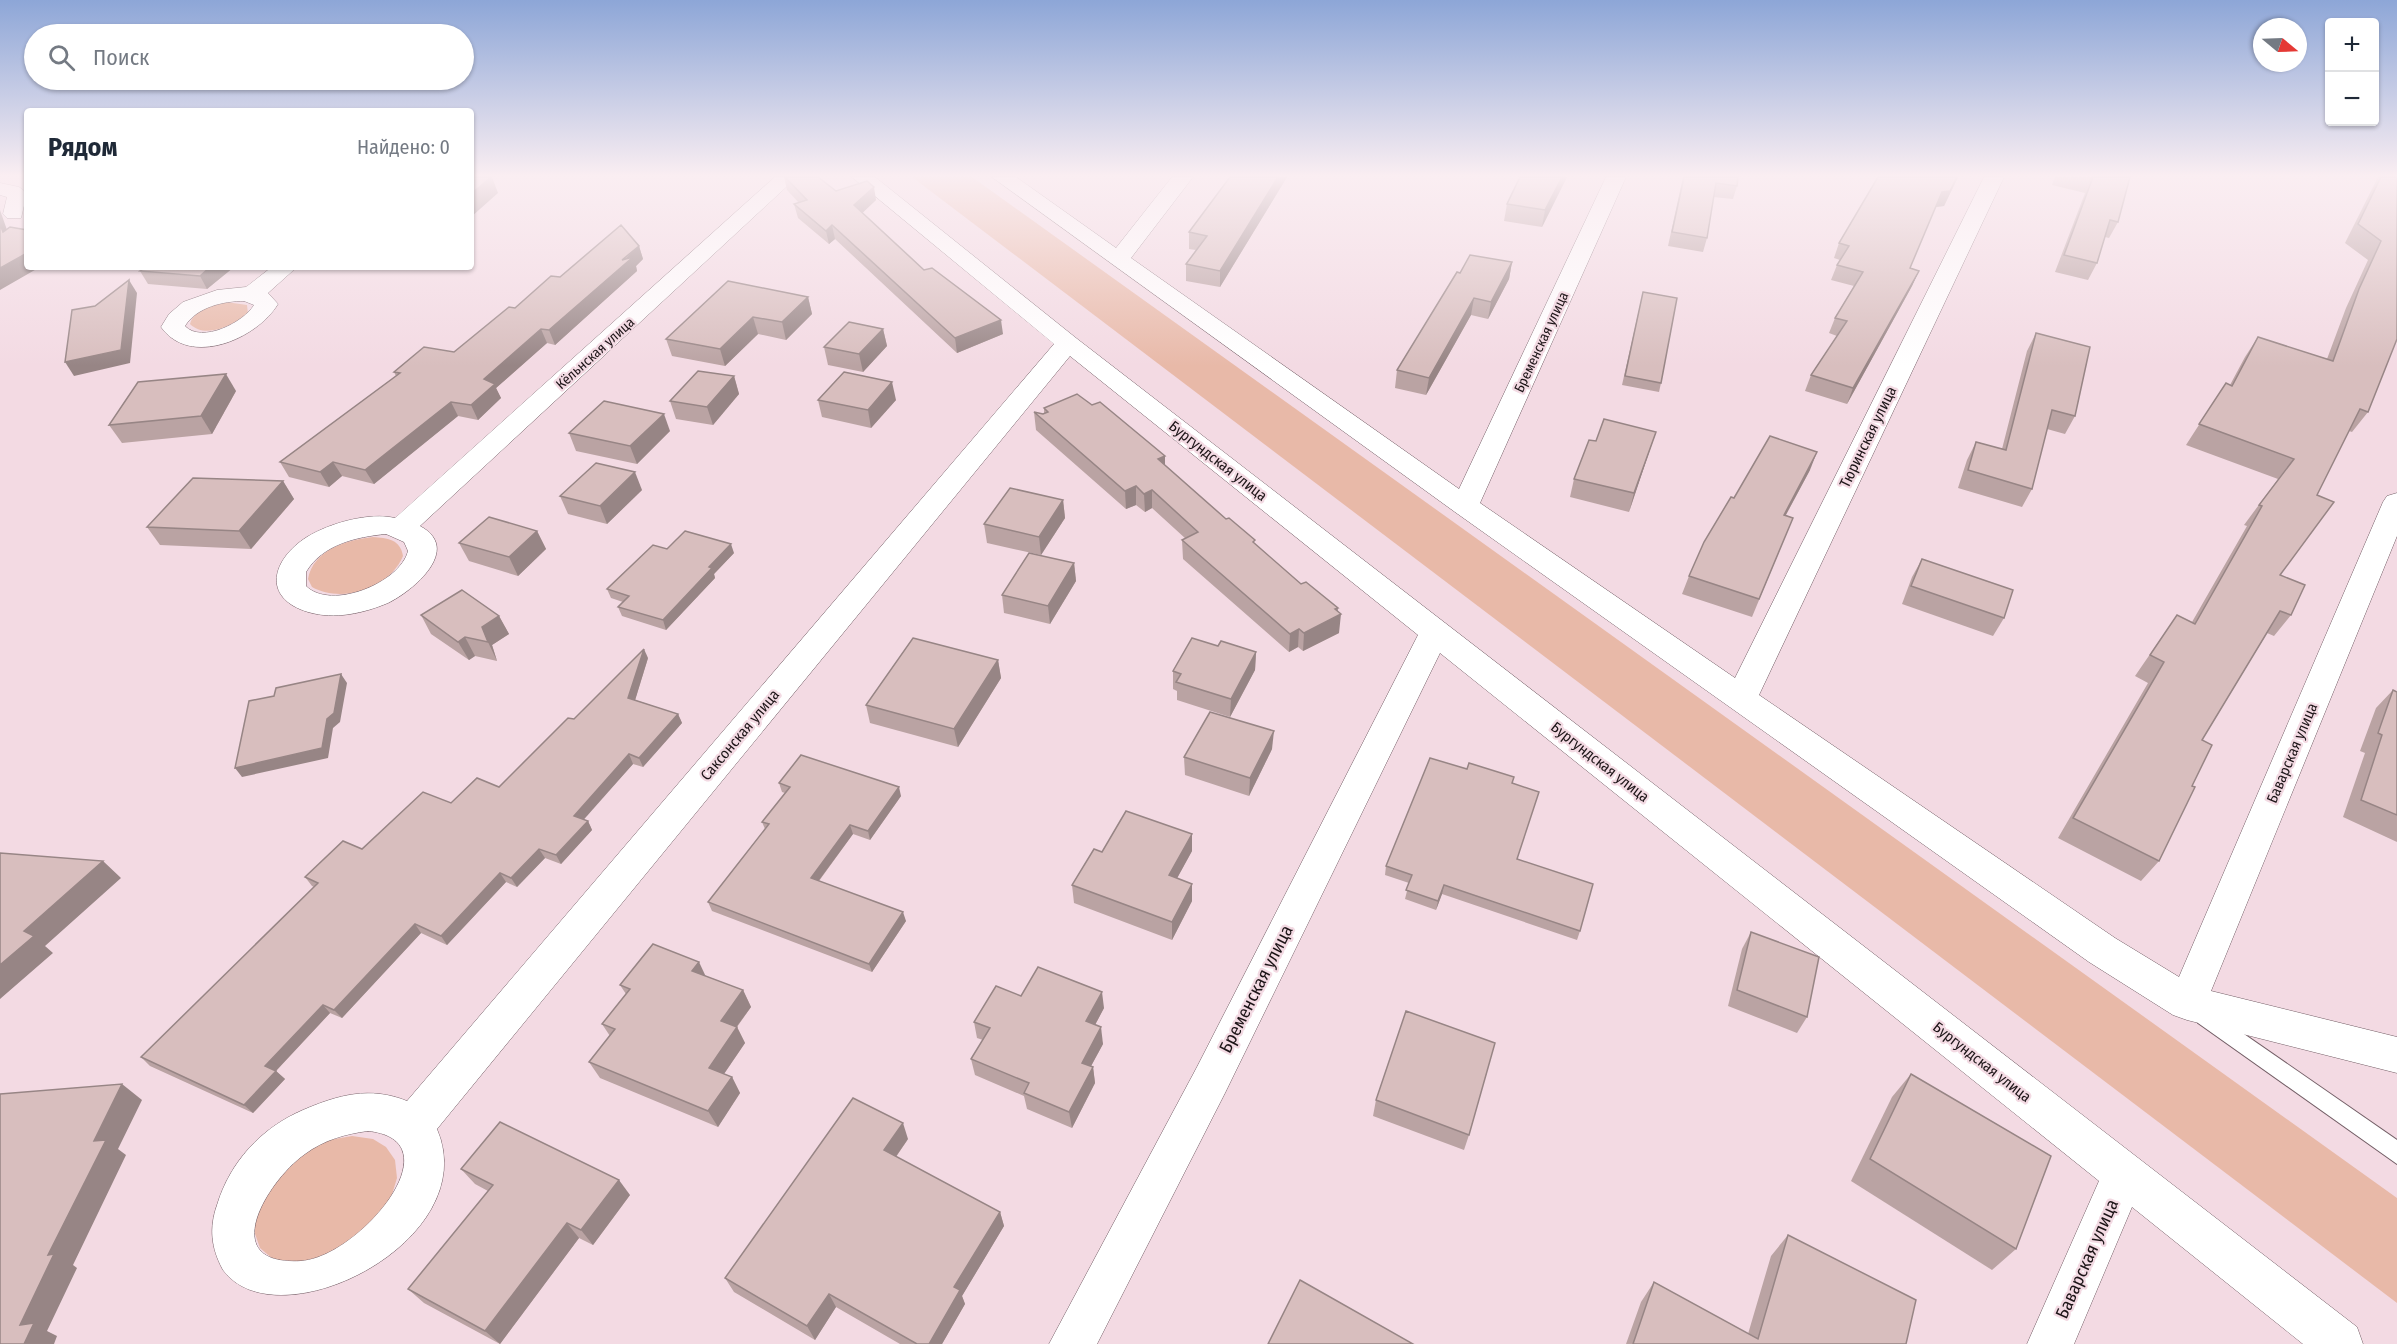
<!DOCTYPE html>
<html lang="ru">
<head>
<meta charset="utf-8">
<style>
  :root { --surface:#fff; --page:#f6f6f7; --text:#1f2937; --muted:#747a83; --line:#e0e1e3 }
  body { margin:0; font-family:"Fira Sans Condensed",sans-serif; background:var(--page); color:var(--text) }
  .controls { position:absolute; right:18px; top:18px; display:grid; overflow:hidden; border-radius:6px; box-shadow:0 2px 4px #0004 }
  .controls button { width:54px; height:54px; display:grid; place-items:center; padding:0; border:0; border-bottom:2px solid var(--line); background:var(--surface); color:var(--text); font:30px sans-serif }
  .compass { position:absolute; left:2253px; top:18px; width:54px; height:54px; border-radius:50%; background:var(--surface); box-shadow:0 2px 4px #0004; rotate:109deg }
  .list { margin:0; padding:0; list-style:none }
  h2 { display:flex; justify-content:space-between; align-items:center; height:78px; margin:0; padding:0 24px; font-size:26px }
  h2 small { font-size:20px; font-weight:400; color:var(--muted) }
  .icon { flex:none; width:33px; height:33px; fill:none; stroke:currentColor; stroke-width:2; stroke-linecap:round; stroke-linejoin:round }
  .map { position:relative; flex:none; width:2397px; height:1344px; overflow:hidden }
  .search { position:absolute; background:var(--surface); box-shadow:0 2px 4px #0004; left:24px; top:24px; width:450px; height:66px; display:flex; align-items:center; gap:15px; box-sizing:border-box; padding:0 21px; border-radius:33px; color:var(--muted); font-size:22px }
  .panel { position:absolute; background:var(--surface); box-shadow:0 2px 4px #0004; left:24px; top:108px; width:450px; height:162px; border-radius:6px }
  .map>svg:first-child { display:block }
</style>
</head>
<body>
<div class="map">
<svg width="2397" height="1344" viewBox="0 0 2397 1344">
  <rect width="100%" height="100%" fill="#f3dae3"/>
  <g fill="#e8b9a8">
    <polygon points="912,177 972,177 2397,1198 2397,1303"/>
    <path d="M226,302L247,305L248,314C234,324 206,340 190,324C194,309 212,305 226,302Z"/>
    <path d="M373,537C387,538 400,539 403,556C390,588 342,604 312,587L308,579C313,550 346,540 373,537Z"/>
    <polygon points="352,1136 373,1139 386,1147 395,1160 397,1178 391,1198 362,1237 318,1262 274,1260 260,1248 254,1231 257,1209 268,1187 306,1151 329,1140"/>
  </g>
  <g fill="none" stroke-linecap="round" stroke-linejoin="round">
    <g stroke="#725d65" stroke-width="2">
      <polygon id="lane" points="2205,1007 2397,1140 2397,1164 2198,1023 2195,1016 2198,1009"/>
    </g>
    <g stroke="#725d65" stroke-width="1">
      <g id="street">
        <path d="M775,177H797L420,526C463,549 413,591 388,603C364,613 335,620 308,612C261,598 272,559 307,537C330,523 369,512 395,518ZM386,534L404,542L408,551C400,583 331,611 306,586V572C323,544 356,537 386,534Z"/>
        <path d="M852,177H875L1076,338L2357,1327L2363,1344H2303L2132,1207L2074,1344H2027L2099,1181L1440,653L1225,1093L1097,1344H1049L1197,1067L1418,635L1070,356L437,1129C485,1241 277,1344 223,1270C211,1248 209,1228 217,1205C230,1162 261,1128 303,1110C338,1095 370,1086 407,1101L1054,344ZM368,1131C458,1140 359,1257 301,1261C215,1266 267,1181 305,1154C324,1140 345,1134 368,1131Z"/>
        <polygon points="992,177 1016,177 1116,248 1172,177 1193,177 1131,258 1459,489 1606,177 1626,177 1480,503 1735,678 1984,177 2004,177 1759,695 2115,938 2179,977 2383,502 2387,496 2397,493 2397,536 2211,991 2397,1037 2397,1073 2187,1020 2173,1015 2089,962 1455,512"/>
        <polygon points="0,183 19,187 27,193 21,218 7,218 3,214 7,197 0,195"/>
        <path d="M272,267H297L268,293L278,304C257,339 190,368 161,327L169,314L183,302L217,290L246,287ZM244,301L254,305C244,322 202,344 185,326C197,307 223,301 244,301Z"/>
      </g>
    </g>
    <use href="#lane" fill="#fff" fill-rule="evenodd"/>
    <use href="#street" fill="#fff" fill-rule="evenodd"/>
  </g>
  <g fill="#baa3a3">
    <polygon points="784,177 818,177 836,191 876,200 862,213 924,270 1003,334 957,353 835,239 829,244 798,218 794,204 799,203 787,190"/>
    <polygon points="1230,177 1287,177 1220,287 1186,281 1186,264 1196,250 1189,249 1189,232"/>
    <polygon points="1567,177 1542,227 1504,221 1507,204"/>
    <polygon points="1683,177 1738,177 1737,186 1733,199 1713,197 1707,238 1703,252 1668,246"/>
    <polygon points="1878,177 1958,177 1944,206 1935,207 1910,268 1919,271 1912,286 1847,404 1805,391 1811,375 1837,336 1829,333 1835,318 1854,286 1831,280 1837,265 1840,260 1834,258 1839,243"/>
    <polygon points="2055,177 2130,177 2118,222 2109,238 2105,237 2097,263 2088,280 2055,272 2085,193 2052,185"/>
    <polygon points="2378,177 2397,177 2368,412 2352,432 2349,431 2317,495 2280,575 2291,615 2274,636 2267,633 2202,740 2192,786 2159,861 2141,881 2058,838 2148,683 2135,676 2177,615 2192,622 2247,526 2244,525 2278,479 2186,445 2226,383 2230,385 2245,357 2258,337 2327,359 2346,308 2368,260 2345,243"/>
    <polygon points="639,246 643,259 636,266 637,271 555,345 547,343 496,388 501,398 478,420 458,416 374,484 342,476 329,487 289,477 280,462 396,376 394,372 454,352 560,277"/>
    <polygon points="1512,262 1509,279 1488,319 1471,315 1426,395 1395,388 1397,370"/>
    <polygon points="146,267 234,267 207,289 148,284 140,271"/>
    <polygon points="808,297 812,314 786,340 758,334 725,366 672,356 666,339"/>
    <polygon points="1641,301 1661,383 1659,392 1622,385"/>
    <polygon points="883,329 887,346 863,372 828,365 824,347"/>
    <polygon points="2036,333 2075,416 2065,434 2047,429 2032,489 2022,507 1958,488 1967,460 1976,442 2002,449 2027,351"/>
    <polygon points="734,376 739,394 713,425 676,419 670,401"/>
    <polygon points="236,391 212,434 122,443 109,425"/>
    <polygon points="818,400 896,400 871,428 822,417"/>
    <polygon points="1044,408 1165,456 1165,465 1226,519 1301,584 1338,611 1339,633 1303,651 1298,647 1289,652 1183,559 1182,540 1186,539 1152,508 1145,512 1136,505 1126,509 1036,430 1034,412 1043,414 1044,413"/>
    <polygon points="670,431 637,464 576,451 569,433"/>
    <polygon points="1656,432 1629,512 1570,497 1574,479 1596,441"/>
    <polygon points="1810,470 1786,515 1793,518 1752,617 1682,594 1689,576 1734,498"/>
    <polygon points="283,481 294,499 251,549 160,545 147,527"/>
    <polygon points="642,490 607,524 568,514 560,496"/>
    <polygon points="1063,500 1065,518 1041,555 987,543 984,524"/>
    <polygon points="537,531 546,549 518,576 469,561 459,543"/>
    <polygon points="667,549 734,553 714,574 715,578 666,630 622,616 618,607 623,602 611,598 607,589"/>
    <polygon points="1922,559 2004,618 1993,636 1902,604 1912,577"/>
    <polygon points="1074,563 1076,581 1050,624 1004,613 1002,595"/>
    <polygon points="421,615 499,616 509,634 492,645 497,661 475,656 469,660 431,634"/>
    <polygon points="1218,646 1256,652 1255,670 1230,717 1177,700 1177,691 1173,689 1173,671"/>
    <polygon points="648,658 635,700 678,714 682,723 643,767 633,764 583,819 588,821 592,830 561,864 545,858 517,887 506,882 447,945 421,933 342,1018 330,1013 276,1071 285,1079 253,1113 150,1066 141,1057 314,887 312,886 305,877 451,803 499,787 574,719"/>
    <polygon points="998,660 1001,678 958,747 870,723 866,705"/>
    <polygon points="2393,690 2397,692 2397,842 2343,817 2365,753 2360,751 2376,708"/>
    <polygon points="1272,749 1249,796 1185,775 1184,757"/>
    <polygon points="1467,769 1514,777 1512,784 1517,860 1580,931 1577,940 1442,894 1436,910 1405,899 1409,883 1385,875 1386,866"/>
    <polygon points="779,783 901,796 870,840 853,834 819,881 906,921 872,972 712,911 708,902 765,829 762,822 785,793 782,792"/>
    <polygon points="1192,851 1177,878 1192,901 1172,940 1074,903 1072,885 1102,852"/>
    <polygon points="1751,932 1807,1017 1797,1033 1728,1006 1742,949"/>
    <polygon points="706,976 743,990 751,1007 737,1027 745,1043 724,1074 732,1077 740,1093 718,1127 600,1078 589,1062 610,1036 602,1024 626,994 620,985"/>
    <polygon points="1021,996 1104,1008 1095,1025 1103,1044 1091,1066 1093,1067 1095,1083 1072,1128 1027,1109 1024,1096 975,1075 971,1059 983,1040 977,1038 974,1022"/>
    <polygon points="1911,1074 2016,1249 1992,1270 1851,1181 1892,1097"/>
    <polygon points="1376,1100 1469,1135 1464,1150 1373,1116"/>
    <polygon points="908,1139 896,1157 1000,1212 1004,1226 962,1296 965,1304 942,1344 900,1344 836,1307 815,1340 734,1292 725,1278"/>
    <polygon points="461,1169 630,1195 593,1245 579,1238 500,1344 424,1303 408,1289 488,1191 475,1184"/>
    <polygon points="1788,1235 1906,1344 1626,1344 1641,1302 1654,1282 1748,1334 1771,1256"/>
  </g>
  <g fill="#978585">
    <polygon points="491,177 492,177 498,193 471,217 471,194"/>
    <polygon points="1278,177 1287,177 1220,287 1220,271"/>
    <polygon points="1562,177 1567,177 1542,227 1545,210"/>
    <polygon points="1957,177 1958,177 1944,206 1935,207 1942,192"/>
    <polygon points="874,187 876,200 856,219 854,205"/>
    <polygon points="0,210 13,247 3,232 0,224"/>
    <polygon points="832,225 835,239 829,244 826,231"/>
    <polygon points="639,246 643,259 636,266 637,271 555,345 549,330"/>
    <polygon points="27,253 27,267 40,267 0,290 0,268"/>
    <polygon points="1512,262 1509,279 1488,319 1491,302"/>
    <polygon points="210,267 234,267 207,289 200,276"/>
    <polygon points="1919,271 1912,286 1847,404 1853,388"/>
    <polygon points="129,280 137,293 130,363 74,376 65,362"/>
    <polygon points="808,297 812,314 786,340 782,322"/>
    <polygon points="1474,298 1471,315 1426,395 1429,378"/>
    <polygon points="753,317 758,334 725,366 720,349"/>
    <polygon points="1001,320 1003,334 957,353 955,338"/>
    <polygon points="541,329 547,343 496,388 501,398 478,420 471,405 484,379"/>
    <polygon points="883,329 887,346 863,372 859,354"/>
    <polygon points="226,374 236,391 212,434 201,416"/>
    <polygon points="734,376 739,394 713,425 707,407"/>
    <polygon points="892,382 896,400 871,428 868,410"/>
    <polygon points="451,402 458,416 374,484 365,470"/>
    <polygon points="664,414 670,431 637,464 630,446"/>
    <polygon points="1656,432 1650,449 1629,512 1634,493"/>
    <polygon points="1817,452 1810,470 1776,533 1784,515"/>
    <polygon points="1165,456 1165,473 1158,459"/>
    <polygon points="333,462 342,476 329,487 320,472"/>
    <polygon points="635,472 642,490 607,524 600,506"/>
    <polygon points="283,481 294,499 251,549 239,531"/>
    <polygon points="1136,486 1136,505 1126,509 1125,491"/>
    <polygon points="1152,490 1152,508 1145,512 1144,494"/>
    <polygon points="1063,500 1065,518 1041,555 1039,537"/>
    <polygon points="537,531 546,549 518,576 509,557"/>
    <polygon points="731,544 734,553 714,574 715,578 666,630 663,620 709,567"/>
    <polygon points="1074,563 1076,581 1050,624 1048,606"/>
    <polygon points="1338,608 1337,616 1341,614 1339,633 1303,651 1304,633"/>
    <polygon points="499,616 509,634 492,645 497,661 488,642 482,627"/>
    <polygon points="1299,629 1298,647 1289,652 1290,634"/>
    <polygon points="465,637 475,656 469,660 458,642"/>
    <polygon points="644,649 648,658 633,707 628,698"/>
    <polygon points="1256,652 1255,670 1230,717 1231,699"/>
    <polygon points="998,660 1001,678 958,747 954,729"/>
    <polygon points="341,674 347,683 340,722 333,728 328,758 242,777 235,768 327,719"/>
    <polygon points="678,714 682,723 643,767 639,758"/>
    <polygon points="1274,731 1272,749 1249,796 1250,778"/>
    <polygon points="629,754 633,764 579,825 574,816"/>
    <polygon points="899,787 901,796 870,840 868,831"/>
    <polygon points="588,821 592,830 561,864 556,855"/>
    <polygon points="850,825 853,834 814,887 811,878"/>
    <polygon points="1192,834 1192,851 1169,893 1169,875"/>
    <polygon points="539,849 545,858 517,887 511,878"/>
    <polygon points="103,861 121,878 45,946 53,953 0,999 0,965 24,931"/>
    <polygon points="500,873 506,882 447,945 441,936"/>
    <polygon points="1192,884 1192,901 1172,940 1172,922"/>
    <polygon points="1444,885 1442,894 1436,910 1438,901"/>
    <polygon points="903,912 906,921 872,972 869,964"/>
    <polygon points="415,924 421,933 342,1018 334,1010"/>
    <polygon points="699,962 707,979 692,971"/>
    <polygon points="743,990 751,1007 729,1037 721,1021"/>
    <polygon points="1102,992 1104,1008 1088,1038 1086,1021"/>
    <polygon points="323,1005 330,1013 273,1074 265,1066"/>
    <polygon points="737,1027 745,1043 717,1084 709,1068"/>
    <polygon points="1101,1027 1103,1044 1084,1079 1082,1063"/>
    <polygon points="1093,1067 1095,1083 1072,1128 1069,1112"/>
    <polygon points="276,1071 285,1079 253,1113 244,1105"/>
    <polygon points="732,1077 740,1093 718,1127 708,1111"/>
    <polygon points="122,1084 142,1100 118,1149 126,1155 73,1265 77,1268 47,1331 57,1336 54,1344 24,1344 20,1325 94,1141"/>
    <polygon points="903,1123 908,1139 890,1165 884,1150"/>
    <polygon points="619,1180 630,1195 593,1245 581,1230"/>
    <polygon points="1000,1212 1004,1226 962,1296 965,1304 942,1344 929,1344 954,1287"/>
    <polygon points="567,1223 579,1238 500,1344 485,1331"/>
    <polygon points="829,1294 836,1307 815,1340 807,1326"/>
  </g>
  <g fill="#d8bebe" stroke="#978585" stroke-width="1.5">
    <polygon points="471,177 491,177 471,194"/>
    <polygon points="785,177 818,177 836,191 867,181 874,187 854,205 924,270 932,268 1001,320 955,338 832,225 826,231 794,204 807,200"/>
    <polygon points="1230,177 1278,177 1220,271 1186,264 1207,236 1189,232"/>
    <polygon points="1520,177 1562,177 1545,210 1507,204"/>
    <polygon points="1684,177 1738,177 1737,186 1716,183 1707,238 1672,232"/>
    <polygon points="1878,177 1957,177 1950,191 1942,192 1910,268 1919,271 1853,388 1811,375 1847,321 1835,318 1863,272 1837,265 1849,246 1839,243"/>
    <polygon points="2093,177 2130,177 2118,222 2110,220 2097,263 2064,255"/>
    <polygon points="2381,177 2397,177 2397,339 2368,412 2360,409 2317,495 2334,502 2280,575 2305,585 2291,615 2280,611 2202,740 2212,745 2192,786 2195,787 2159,861 2073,818 2164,662 2150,655 2177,615 2195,624 2262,506 2259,505 2294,459 2199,424 2226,383 2232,386 2258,337 2333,361 2359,289 2381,241 2358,224"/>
    <polygon points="0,224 3,232 10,227 27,230 27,253 0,268"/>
    <polygon points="621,225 639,246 622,260 633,257 549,330 541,329 484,379 495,384 471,405 451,402 365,470 333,462 320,472 280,462 400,373 394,372 424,347 454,352 509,307 515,308 551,276 560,277"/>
    <polygon points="1470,255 1512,262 1491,302 1474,298 1429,378 1397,370 1457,272 1460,273"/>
    <polygon points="146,267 210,267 200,276 140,271"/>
    <polygon points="129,280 121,350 65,362 72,310 95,306"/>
    <polygon points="728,281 808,297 782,322 753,317 720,349 666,339"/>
    <polygon points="1643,292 1677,298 1661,383 1625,376"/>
    <polygon points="849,322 883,329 859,354 824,347"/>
    <polygon points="2036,333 2090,347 2075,416 2052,410 2032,489 1968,470 1976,442 2006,450"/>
    <polygon points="698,371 734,376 707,407 670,401"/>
    <polygon points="844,372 892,382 868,410 818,400"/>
    <polygon points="226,374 201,416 109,425 138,382"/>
    <polygon points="1077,394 1092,405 1100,402 1165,456 1158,459 1226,519 1229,518 1255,540 1253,542 1301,584 1306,582 1338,608 1335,609 1341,614 1304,633 1299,629 1290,634 1182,540 1198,532 1152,490 1144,494 1136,486 1125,491 1034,412 1043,414 1048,412 1044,408"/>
    <polygon points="604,401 664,414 630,446 569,433"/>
    <polygon points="1604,419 1656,432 1634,493 1574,479 1589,440 1596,441"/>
    <polygon points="1770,436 1817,452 1784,515 1793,518 1759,599 1689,576 1704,542 1731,497 1734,498"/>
    <polygon points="596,463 635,472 600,506 560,496"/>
    <polygon points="193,478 283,481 239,531 147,527"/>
    <polygon points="1010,488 1063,500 1039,537 984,524"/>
    <polygon points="489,517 537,531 509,557 459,543"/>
    <polygon points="685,531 731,544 709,567 712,568 663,620 618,607 629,596 607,589 653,545 667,549"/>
    <polygon points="1029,553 1074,563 1048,606 1002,595"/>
    <polygon points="1922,559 2013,590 2004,618 1911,586"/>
    <polygon points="462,590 499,616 482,627 488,642 465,637 458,642 421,615"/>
    <polygon points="913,638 998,660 954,729 866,705"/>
    <polygon points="1192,638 1218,646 1221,641 1256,652 1231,699 1176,682 1181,674 1173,671"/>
    <polygon points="644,649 628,698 678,714 639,758 629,754 574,816 588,821 556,855 539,849 511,878 500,873 441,936 415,924 334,1010 323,1005 265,1066 276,1071 244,1105 141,1057 318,883 305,877 343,841 362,849 423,792 451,803 477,778 499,787 568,718 574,719"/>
    <polygon points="341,674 334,713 327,719 322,748 235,768 249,701 274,696 276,688"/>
    <polygon points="2393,690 2397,692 2397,815 2361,800 2382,735 2378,733"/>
    <polygon points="1210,712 1274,731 1250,778 1184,757"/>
    <polygon points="801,755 899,787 868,831 850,825 811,878 903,912 869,964 708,902 769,824 762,822 790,787 779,783"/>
    <polygon points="1430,758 1467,769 1469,763 1514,777 1512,783 1539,792 1517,859 1593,884 1580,931 1444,885 1438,901 1406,890 1412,875 1386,866"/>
    <polygon points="1126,811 1192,834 1169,875 1192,884 1172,922 1072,885 1094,849 1102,852"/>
    <polygon points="0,853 103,861 24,931 34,936 0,965"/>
    <polygon points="1751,932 1819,957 1807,1017 1737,990"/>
    <polygon points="653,944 699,962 692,971 743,990 721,1021 737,1027 709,1068 732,1077 708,1111 589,1062 615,1029 602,1024 630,989 620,985"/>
    <polygon points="1038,967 1102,992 1086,1021 1101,1027 1082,1063 1093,1067 1069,1112 1024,1093 1029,1083 971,1059 990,1028 974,1022 996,986 1021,996"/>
    <polygon points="1406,1011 1495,1043 1469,1135 1376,1100"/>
    <polygon points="1911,1074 2051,1156 2016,1249 1870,1159"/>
    <polygon points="122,1084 94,1141 106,1140 48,1255 54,1254 20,1325 34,1323 24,1344 0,1344 0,1094"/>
    <polygon points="853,1098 903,1123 884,1150 1000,1212 954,1287 960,1290 929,1344 917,1344 829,1294 807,1326 725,1278"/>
    <polygon points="500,1122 619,1180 581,1230 567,1223 485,1331 408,1289 493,1185 461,1169"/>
    <polygon points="1788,1235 1916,1300 1906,1344 1633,1344 1654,1282 1758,1339"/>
    <polygon points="1300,1280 1413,1344 1268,1344"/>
  </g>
  <linearGradient id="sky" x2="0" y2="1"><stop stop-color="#8da6d7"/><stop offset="0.48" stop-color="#faeef2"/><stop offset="1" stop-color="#faeef2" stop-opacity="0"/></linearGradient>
  <rect width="2397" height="366" fill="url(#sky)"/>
  <g text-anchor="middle" stroke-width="4.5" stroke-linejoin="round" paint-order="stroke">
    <g font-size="14" fill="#1c1417" stroke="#f3dae3">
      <text transform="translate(1541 342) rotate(-65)" y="5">Бременская улица</text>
      <text transform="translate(595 353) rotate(-42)" y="5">Кёльнская улица</text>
    </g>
    <g font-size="15" fill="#1c1417" stroke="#f3dae3">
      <text transform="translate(1868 437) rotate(-64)" y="5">Тюринская улица</text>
      <text transform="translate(1218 461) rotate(38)" y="5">Бургундская улица</text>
      <text transform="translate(740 735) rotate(-50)" y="5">Саксонская улица</text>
      <text transform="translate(2292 753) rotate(-67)" y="5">Баварская улица</text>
      <text transform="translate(1600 762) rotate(38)" y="5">Бургундская улица</text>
      <text transform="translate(1982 1062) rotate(38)" y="5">Бургундская улица</text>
    </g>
    <g font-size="18" fill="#1c1417" stroke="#f3dae3">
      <text transform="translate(1256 989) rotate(-63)" y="6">Бременская улица</text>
      <text transform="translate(2087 1259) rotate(-66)" y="6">Баварская улица</text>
    </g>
  </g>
</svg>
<div class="controls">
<button>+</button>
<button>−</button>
</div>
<svg class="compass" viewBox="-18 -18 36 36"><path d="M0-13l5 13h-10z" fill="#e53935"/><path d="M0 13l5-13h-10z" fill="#747a83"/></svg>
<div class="search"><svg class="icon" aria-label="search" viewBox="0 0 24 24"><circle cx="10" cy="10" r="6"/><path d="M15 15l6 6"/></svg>Поиск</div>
<section class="panel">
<h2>Рядом<small>Найдено: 0</small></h2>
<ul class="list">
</ul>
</section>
</div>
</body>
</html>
